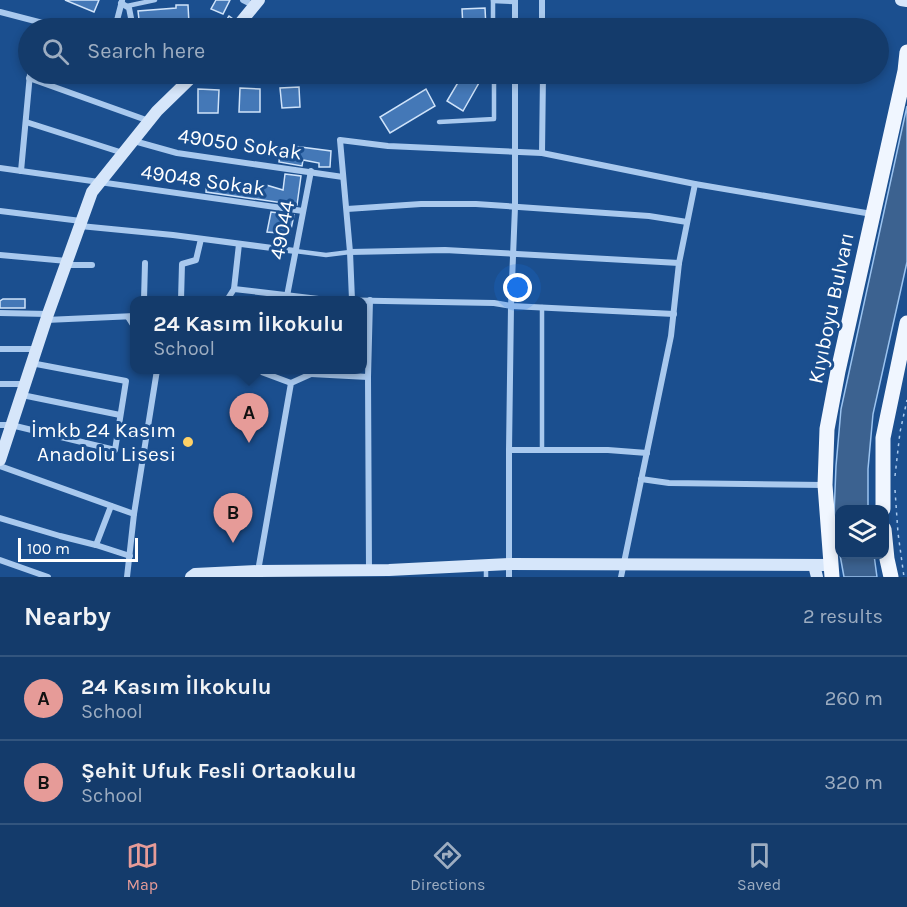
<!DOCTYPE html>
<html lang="en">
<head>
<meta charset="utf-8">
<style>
  :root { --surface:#143b6b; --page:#214673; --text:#f1f3f6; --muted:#9dadc1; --line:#33557e; --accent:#e69b98 }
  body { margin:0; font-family:Karla,sans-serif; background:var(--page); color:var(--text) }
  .controls { position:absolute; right:18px; bottom:18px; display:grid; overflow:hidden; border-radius:12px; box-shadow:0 3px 9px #0003 }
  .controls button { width:54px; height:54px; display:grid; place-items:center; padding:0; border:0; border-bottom:2px solid var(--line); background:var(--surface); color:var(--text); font:30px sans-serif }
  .scale { position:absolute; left:18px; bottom:15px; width:120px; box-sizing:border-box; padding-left:6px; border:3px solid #fff; border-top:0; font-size:16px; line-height:21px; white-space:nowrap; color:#fff; -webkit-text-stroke:4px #1b4f8f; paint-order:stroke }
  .you { position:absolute; left:518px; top:288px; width:21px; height:21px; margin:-15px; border:4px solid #fff; border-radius:50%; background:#1a73e8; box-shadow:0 0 0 9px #1a73e833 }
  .badge { display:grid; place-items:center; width:39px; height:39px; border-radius:50%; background:var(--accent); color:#111; font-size:20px; font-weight:700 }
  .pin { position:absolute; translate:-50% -50px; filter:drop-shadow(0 2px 3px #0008) }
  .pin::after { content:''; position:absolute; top:32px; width:21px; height:18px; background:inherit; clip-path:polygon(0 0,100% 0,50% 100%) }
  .popup { position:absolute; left:130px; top:296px; width:237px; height:78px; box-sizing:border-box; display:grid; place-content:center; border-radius:12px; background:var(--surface); filter:drop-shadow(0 2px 4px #0005); font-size:20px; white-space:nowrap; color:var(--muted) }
  .popup b { font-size:22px; color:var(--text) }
  .popup::after { content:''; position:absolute; left:50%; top:100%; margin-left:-12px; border:12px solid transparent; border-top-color:var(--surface) }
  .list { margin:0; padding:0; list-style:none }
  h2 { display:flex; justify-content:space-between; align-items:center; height:78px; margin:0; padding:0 24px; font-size:26px }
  h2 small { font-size:20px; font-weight:400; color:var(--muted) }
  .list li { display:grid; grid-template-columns:39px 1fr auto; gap:18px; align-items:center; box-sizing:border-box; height:84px; padding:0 24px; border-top:2px solid var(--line) }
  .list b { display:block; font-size:22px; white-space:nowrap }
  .list p { margin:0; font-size:20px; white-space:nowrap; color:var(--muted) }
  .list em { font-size:20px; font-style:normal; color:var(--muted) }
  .icon { flex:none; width:33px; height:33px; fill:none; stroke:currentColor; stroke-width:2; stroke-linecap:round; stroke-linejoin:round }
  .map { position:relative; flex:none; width:907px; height:577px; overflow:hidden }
  .search { position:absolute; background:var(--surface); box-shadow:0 3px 9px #0003; left:18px; right:18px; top:18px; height:66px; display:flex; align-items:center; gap:15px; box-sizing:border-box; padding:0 21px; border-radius:33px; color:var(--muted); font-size:22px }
  .sheet { height:246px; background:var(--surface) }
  nav { display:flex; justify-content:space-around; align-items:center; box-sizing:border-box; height:84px; border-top:2px solid var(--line); background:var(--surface); font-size:16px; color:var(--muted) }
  nav a { display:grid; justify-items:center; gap:3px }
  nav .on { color:var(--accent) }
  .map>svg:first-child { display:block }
</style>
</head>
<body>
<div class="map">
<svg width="907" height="577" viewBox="0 0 907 577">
  <rect width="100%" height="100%" fill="#1b4f8f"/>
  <g fill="#3c6290" stroke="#9cc4f0" stroke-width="1.5">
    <polygon points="907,106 907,262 873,414 868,469 868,509 840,509 840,548 834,515 836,466 841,409"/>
    <polygon points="840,555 874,555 877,577 844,577"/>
  </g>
  <g fill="#4478b7" stroke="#cfe3fa" stroke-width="1.5">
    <polygon points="65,0 99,0 94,12"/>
    <polygon points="216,0 230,0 223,14 211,9"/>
    <polygon points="176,5 188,5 189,23 210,20 221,28 229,16 233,19 228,28 140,28 138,11 176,8"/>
    <polygon points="485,8 486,28 463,28 462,9"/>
    <polygon points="463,74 484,74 463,111 447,101"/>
    <polygon points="299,87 300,107 282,108 280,88"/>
    <polygon points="240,88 260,89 260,112 239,112"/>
    <polygon points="198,89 219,90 218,113 198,113"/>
    <polygon points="426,89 435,106 390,133 380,117"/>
    <polygon points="293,146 331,151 330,167 319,167 319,163 303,160 302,166 279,162 280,154 285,155 285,151 292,152"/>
    <polygon points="285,174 301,176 297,205 206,192 207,178 222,182 244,182 265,187 266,185 283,190"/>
    <polygon points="271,212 294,215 290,234 267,232"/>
    <polygon points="3,299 25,299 25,308 0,308 0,301"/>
  </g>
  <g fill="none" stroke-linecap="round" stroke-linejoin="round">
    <g stroke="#a9c9ee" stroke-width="1.5" stroke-dasharray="3 4.5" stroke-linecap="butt">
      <polyline points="895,476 900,432 907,400"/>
      <polyline points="895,490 898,533 904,577"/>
    </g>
    <g stroke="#a9c9ee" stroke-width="4.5">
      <polyline points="493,0 493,28"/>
      <polyline points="493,1 515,2"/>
      <polyline points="127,6 155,0"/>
      <polyline points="439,122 494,119 494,74"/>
      <polyline points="295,251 326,255 350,252"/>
      <polyline points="542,450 542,307"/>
      <polyline points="486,568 486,577"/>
    </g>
    <g stroke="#a9c9ee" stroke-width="6">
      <polyline points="243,0 255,6"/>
      <polyline points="515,0 515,28"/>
      <polyline points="542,0 542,28"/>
      <polyline points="121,3 129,8 133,28"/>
      <polyline points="0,12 62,28"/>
      <polyline points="115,28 122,1"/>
      <polyline points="175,74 186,82"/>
      <polyline points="29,78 149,121"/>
      <polyline points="26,122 123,153"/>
      <polyline points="134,141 177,153 343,177"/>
      <polyline points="542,153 543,74"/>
      <polyline points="0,168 303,211"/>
      <polyline points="21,171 30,74"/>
      <polyline points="347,209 421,204 476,204 649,216 687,222"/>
      <polyline points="0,211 81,221"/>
      <polyline points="80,226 173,235 295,251"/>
      <polyline points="350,252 445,250 679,263"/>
      <polyline points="0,255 67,261"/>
      <polyline points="66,265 92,265"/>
      <polyline points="234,289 239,244"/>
      <polyline points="287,296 311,171"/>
      <polyline points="144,300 145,263"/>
      <polyline points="181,300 182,264 196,260 201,239"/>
      <polyline points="227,300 234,289 327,300"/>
      <polyline points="329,300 494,303 511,306 674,314"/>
      <polyline points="352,300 350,252 340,140 388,146 542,153 695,184 872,214"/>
      <polyline points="0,313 48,314"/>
      <polyline points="128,317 135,328"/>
      <polyline points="46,320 135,316"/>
      <polyline points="0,349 36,349"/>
      <polyline points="256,370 291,383"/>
      <polyline points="311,374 368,377"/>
      <polyline points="0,384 24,384"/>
      <polyline points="22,395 120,415"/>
      <polyline points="0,425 11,425 115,450 126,381 31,363"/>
      <polyline points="509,450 608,450 647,453"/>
      <polyline points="0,466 134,514"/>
      <polyline points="641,479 669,483 823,485"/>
      <polyline points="0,518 60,536 96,545 111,506"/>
      <polyline points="96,545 130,556"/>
      <polyline points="0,560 48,577"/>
      <polyline points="369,570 368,377 370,300"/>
      <polyline points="258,571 291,383 311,374 311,370"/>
      <polyline points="127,577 134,514 157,370"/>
      <polyline points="509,577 509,450 511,306 515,207 515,74"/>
      <polyline points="621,577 671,336 679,263 695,184"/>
    </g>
    <g stroke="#d6e6fa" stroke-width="12">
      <polyline points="901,0 907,1"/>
      <polyline points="236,28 259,0"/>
      <polyline points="0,460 48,314 92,192 157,111 195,74"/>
      <polyline points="814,565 817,577"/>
      <polyline points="191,577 195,574 258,571 389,570 509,564 830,565"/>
    </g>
    <g stroke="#f0f6ff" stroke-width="15">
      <polyline points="883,509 883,438 907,323"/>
      <polyline points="884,529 887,559 891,577"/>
      <polyline points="832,577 825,485 827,429 838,371 905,71 907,52"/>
    </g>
  </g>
  <circle fill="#ffd166" stroke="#1b4f8f" stroke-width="2" cx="188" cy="442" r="6"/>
  <g text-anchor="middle" stroke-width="6" stroke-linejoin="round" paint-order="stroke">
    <g font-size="21" fill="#fff" stroke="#1b4f8f">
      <text transform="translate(240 144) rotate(8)" y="7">49050 Sokak</text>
      <text transform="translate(203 180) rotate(8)" y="7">49048 Sokak</text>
      <text transform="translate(282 230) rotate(-79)" y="7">49044</text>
      <text transform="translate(831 308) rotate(-78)" y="7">Kıyıboyu Bulvarı</text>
    </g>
    <g font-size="21" fill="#fff" stroke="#1b4f8f" text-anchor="end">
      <text x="176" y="437">İmkb 24 Kasım<tspan x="176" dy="24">Anadolu Lisesi</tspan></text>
    </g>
  </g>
</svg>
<div class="controls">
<button><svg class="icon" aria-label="layers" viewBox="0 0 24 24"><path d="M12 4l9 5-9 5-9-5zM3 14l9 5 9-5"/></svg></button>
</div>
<div class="scale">100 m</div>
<div class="you"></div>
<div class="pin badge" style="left:249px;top:443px">A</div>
<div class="popup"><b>24 Kasım İlkokulu</b>School</div>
<div class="pin badge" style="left:233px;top:543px">B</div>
<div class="search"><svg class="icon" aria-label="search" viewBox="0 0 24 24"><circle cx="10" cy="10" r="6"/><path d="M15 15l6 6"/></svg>Search here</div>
</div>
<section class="sheet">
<h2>Nearby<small>2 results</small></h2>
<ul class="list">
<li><span class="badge">A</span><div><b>24 Kasım İlkokulu</b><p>School</p></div><em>260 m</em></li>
<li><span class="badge">B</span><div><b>Şehit Ufuk Fesli Ortaokulu</b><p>School</p></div><em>320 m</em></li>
</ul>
</section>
<nav>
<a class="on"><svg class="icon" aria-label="map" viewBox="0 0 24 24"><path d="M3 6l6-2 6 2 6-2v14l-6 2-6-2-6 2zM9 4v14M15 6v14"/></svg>Map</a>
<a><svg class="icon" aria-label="directions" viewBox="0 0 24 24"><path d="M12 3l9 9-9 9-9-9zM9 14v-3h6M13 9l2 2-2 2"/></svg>Directions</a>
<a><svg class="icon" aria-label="saved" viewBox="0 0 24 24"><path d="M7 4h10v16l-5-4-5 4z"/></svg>Saved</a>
</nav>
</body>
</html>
